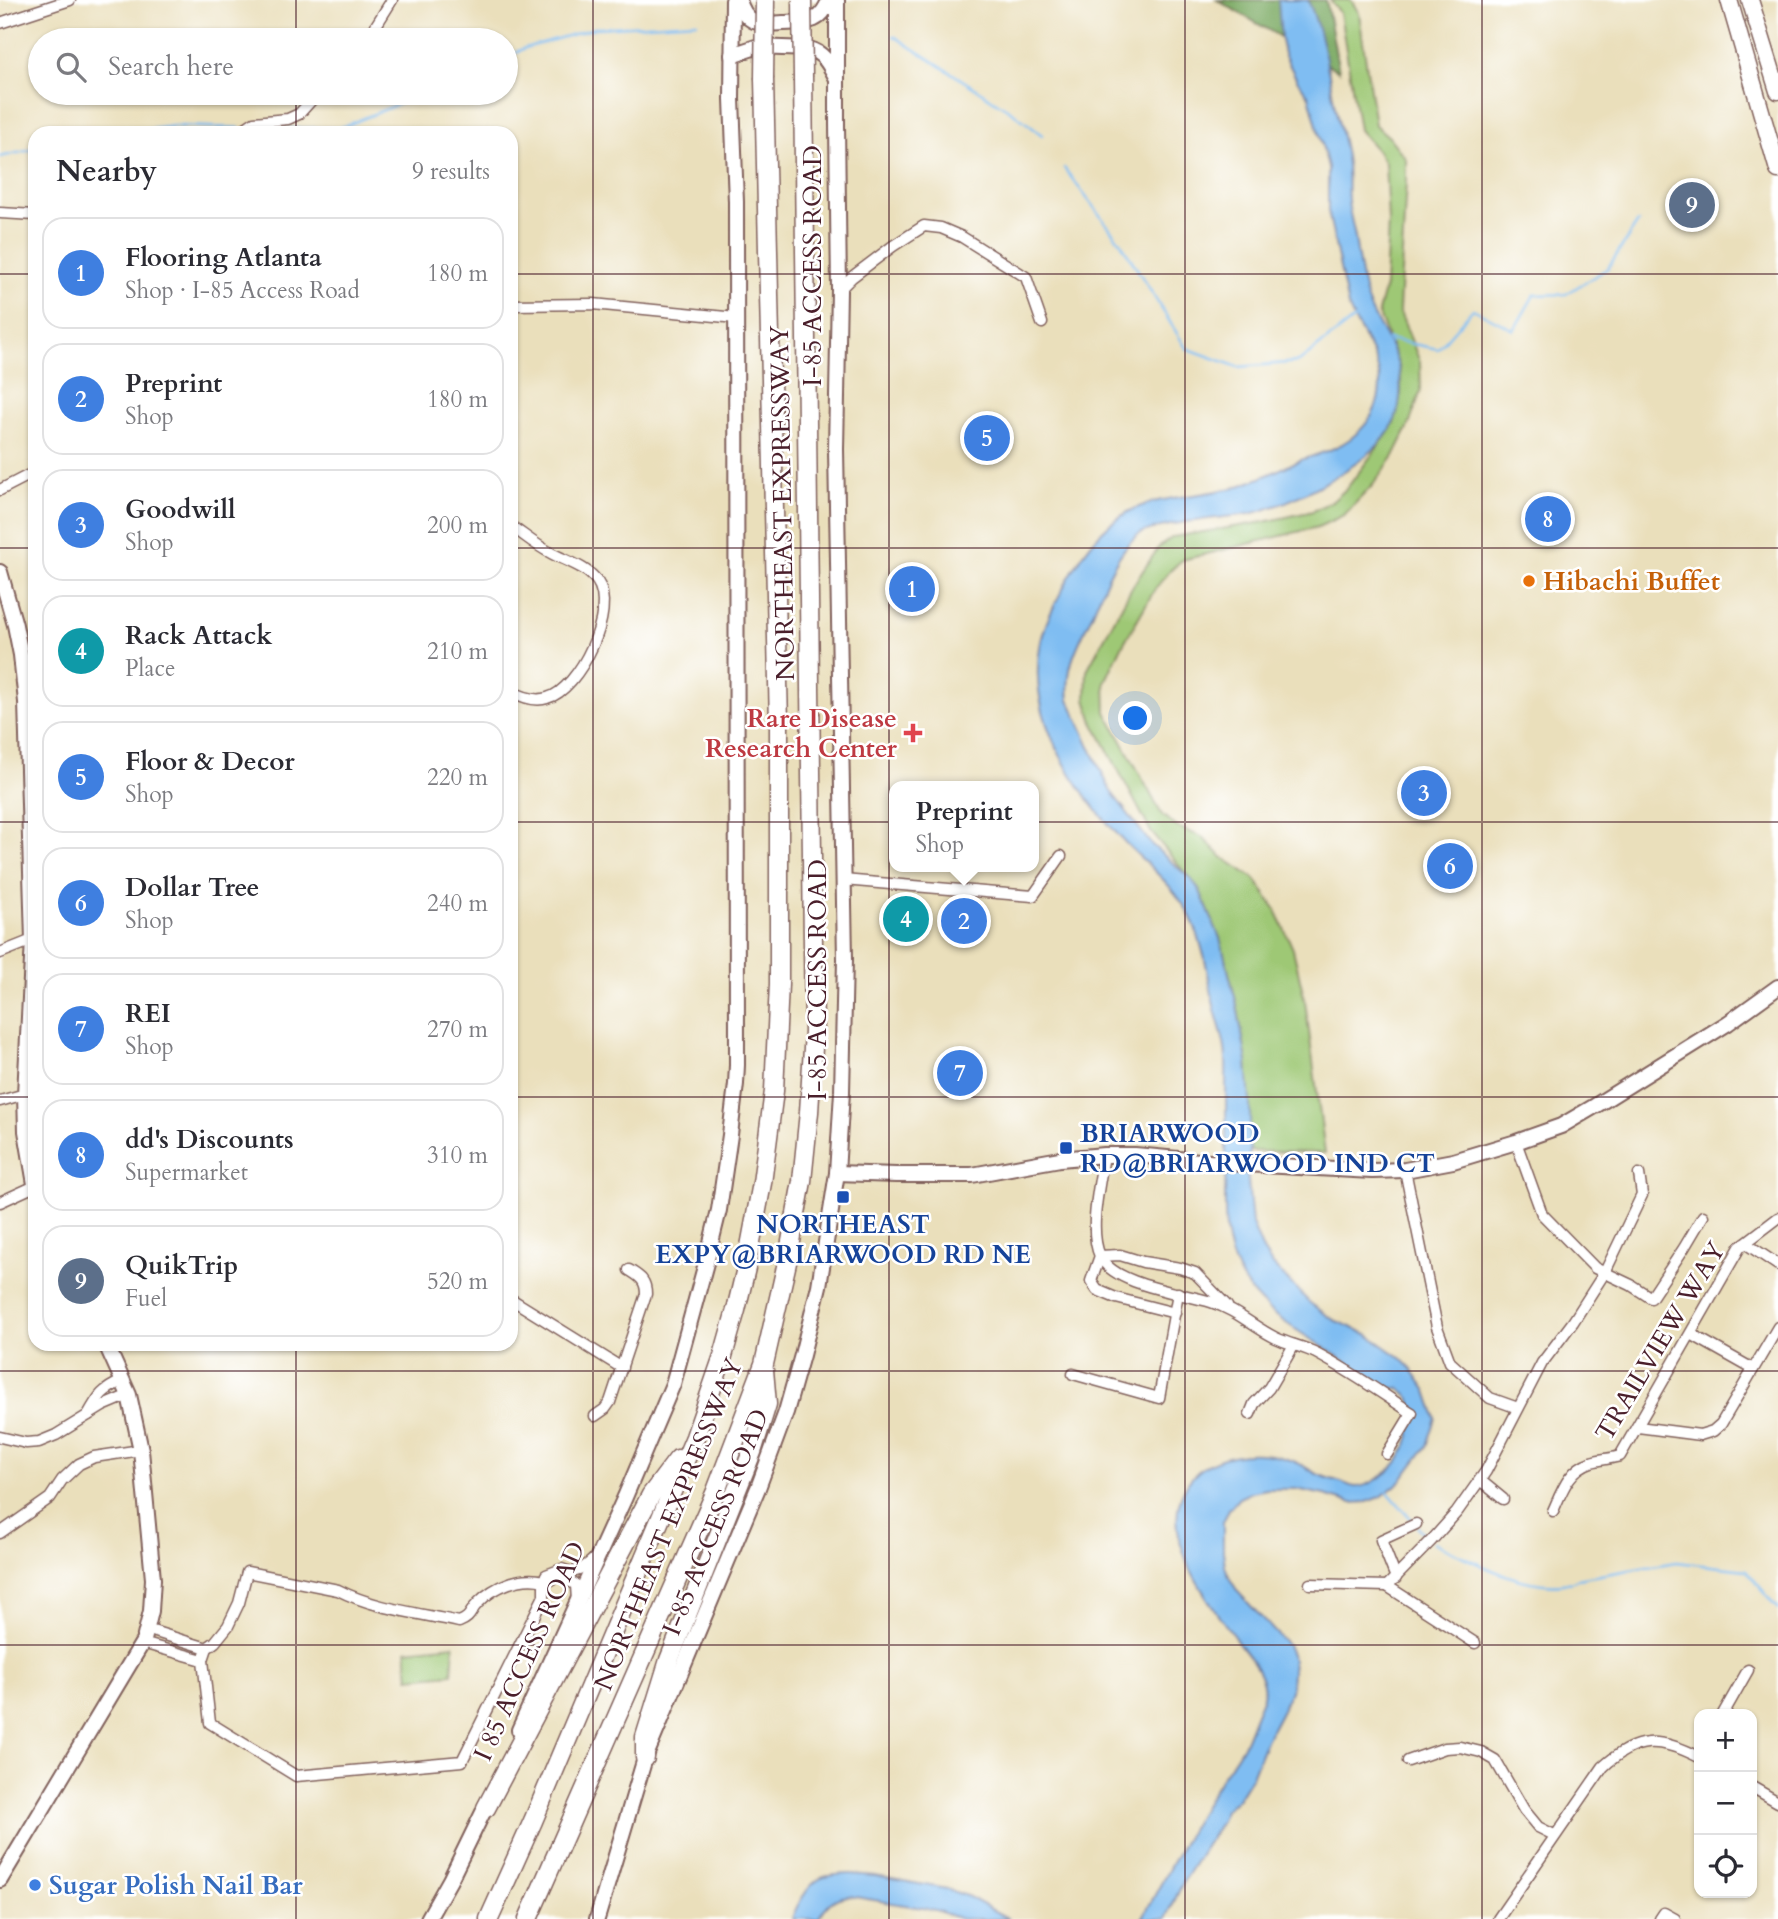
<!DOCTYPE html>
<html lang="en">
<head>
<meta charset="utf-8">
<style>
  :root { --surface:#fff; --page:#f7f7f7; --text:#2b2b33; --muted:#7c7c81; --line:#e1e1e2; --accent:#0b8043 }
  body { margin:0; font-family:Cardo,serif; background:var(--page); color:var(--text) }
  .controls { position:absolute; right:21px; bottom:21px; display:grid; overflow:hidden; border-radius:14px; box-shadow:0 2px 5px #0004 }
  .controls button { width:63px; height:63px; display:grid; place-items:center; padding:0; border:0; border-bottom:2px solid var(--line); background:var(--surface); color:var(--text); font:35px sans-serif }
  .you { position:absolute; left:1136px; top:719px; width:24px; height:24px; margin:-18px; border:5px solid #fff; border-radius:50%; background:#1a73e8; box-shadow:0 0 0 10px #1a73e833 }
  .badge { display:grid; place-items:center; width:46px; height:46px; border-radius:50%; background:var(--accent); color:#fff; font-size:23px; font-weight:700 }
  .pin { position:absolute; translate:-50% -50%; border:4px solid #fff; box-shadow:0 2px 7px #0006 }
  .popup { position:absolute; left:889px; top:781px; width:150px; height:91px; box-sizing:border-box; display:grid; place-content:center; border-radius:14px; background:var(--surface); filter:drop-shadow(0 2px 5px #0005); font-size:23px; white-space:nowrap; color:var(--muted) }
  .popup b { font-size:26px; color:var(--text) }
  .popup::after { content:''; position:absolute; left:50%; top:100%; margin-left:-14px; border:14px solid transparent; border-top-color:var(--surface) }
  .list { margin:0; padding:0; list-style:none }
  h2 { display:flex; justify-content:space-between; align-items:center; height:91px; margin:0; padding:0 28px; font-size:30px }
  h2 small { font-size:23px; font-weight:400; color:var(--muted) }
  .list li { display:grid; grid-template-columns:46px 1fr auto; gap:21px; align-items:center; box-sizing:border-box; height:112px; margin:0 14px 14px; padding:0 14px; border:2px solid var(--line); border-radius:21px }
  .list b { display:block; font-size:26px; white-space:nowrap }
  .list p { margin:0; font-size:23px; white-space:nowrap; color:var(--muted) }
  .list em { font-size:23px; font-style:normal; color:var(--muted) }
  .icon { flex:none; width:38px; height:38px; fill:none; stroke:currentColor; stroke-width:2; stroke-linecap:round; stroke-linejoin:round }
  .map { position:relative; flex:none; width:1778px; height:1919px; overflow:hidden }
  .search { position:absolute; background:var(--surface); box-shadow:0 2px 5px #0004; left:28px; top:28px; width:490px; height:77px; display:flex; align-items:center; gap:18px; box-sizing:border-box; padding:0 24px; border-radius:38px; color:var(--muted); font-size:26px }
  .panel { position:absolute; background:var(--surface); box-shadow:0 2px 5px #0004; left:28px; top:126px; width:490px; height:1225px; border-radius:21px }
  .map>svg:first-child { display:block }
</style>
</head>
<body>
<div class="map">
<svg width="1778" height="1919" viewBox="0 0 1778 1919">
  <rect width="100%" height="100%" fill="#fff"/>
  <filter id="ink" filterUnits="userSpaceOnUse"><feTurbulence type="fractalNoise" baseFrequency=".0143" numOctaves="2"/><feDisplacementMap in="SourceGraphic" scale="14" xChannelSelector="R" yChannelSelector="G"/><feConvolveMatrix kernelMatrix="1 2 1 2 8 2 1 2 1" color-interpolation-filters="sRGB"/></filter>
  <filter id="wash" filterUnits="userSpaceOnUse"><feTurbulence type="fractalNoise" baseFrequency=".00686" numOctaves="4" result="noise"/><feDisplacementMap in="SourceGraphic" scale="28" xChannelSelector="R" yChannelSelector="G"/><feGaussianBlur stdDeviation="1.57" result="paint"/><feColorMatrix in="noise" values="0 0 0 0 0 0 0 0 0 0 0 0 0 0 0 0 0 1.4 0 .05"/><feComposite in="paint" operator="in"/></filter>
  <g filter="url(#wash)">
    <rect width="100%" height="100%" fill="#eadfbb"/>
    <g fill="#9ec875" stroke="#747450" stroke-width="2">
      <polygon points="1330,0 1351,0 1359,13 1375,125 1389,137 1406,159 1406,181 1399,310 1420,362 1421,390 1408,428 1394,456 1372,486 1344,515 1318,527 1182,560 1170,571 1155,589 1121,648 1105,682 1106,712 1162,815 1177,827 1202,837 1222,857 1255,879 1276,910 1293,949 1305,1001 1325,1153 1250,1151 1247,1062 1237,1005 1220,938 1200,891 1151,832 1093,722 1086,699 1087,670 1132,587 1159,547 1173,537 1264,522 1313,511 1334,500 1347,488 1386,436 1394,423 1401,393 1401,381 1399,366 1378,312 1385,286 1388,221 1385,163 1377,150 1359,130 1340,13"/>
      <polygon points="454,1645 452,1674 409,1678 406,1650"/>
    </g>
    <polygon fill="#7eac66" stroke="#646648" stroke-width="2" points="1217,0 1326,0 1339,71"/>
    <g fill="#7fbdf2" stroke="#646e8e" stroke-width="2">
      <path d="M1278,0H1308C1323,35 1328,70 1335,107C1339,126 1345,144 1347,164C1348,176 1347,189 1348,201C1349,211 1352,222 1354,232C1358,254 1360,279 1367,300C1380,337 1405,352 1400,398C1399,412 1394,426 1385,437C1361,468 1287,506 1249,514C1225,518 1151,523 1135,537C1114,557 1103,589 1092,615C1078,646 1065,665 1069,700L1110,790L1151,844L1192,880L1200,891L1220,938L1237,1005L1247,1062L1250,1103V1151L1247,1170L1252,1224L1263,1251L1271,1263L1310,1303L1334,1320L1367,1334L1400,1357L1410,1367L1427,1391L1436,1418L1427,1446L1401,1481L1381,1497L1367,1502L1352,1503L1324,1495L1296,1489H1267L1252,1492L1239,1498L1229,1509L1223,1522V1551L1225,1566L1230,1579L1238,1592L1287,1645L1293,1659L1291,1688L1286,1702L1267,1738L1252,1776L1239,1797L1225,1810L1220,1823L1185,1878L1166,1919H1142C1165,1877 1186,1835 1211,1794C1220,1777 1234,1762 1243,1745C1248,1736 1251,1725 1255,1716C1257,1710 1261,1703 1263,1696C1267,1677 1250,1659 1240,1645C1212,1605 1157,1540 1185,1488C1204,1452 1259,1447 1293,1461C1302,1464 1309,1470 1317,1474C1324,1477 1333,1480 1341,1482C1346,1484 1352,1487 1356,1487C1363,1487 1371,1483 1376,1480C1406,1464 1416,1430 1411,1399L1400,1389L1386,1387C1364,1373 1342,1359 1320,1345C1289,1325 1258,1308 1240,1275C1219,1237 1226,1197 1226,1156C1226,1132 1226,1109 1226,1085C1226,1073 1227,1061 1225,1049C1223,1033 1216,1017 1213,1001C1208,973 1203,943 1191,918C1175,885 1145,864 1121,838C1074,788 1027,719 1040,647C1044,623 1056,602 1067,581C1082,554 1100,527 1128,512C1160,495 1197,497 1232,488C1255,482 1276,471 1298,461C1309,457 1321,454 1332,449C1358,438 1380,415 1380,384C1380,355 1358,332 1348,306L1328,211V167L1309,96L1297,80L1284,54L1281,40Z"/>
      <path d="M851,1874L875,1876L947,1889L969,1897L1009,1919H961L935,1910L849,1896C832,1897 826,1906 818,1919H792C794,1911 798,1905 802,1898C816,1875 825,1875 851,1874Z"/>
    </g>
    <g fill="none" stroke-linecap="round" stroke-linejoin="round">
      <g stroke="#7fbdf2" stroke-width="2.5">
        <polyline points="894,36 1015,114 1042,135"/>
        <polyline points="506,57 525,48 595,28 697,22"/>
        <polyline points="252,129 340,128 425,93"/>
        <polyline points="99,133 114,131 140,131 174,126 239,128"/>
        <polyline points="0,157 35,149"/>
        <polyline points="1064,168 1121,243 1186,348 1238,367 1299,362 1354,319"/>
        <polyline points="1390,343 1388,339 1438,349 1473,309 1514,330 1534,295 1566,294 1608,268 1638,222"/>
        <polyline points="1386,1490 1414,1522"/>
        <polyline points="1418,1527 1427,1538"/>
        <path d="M1433,1542C1469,1559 1520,1589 1562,1584C1567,1584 1573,1581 1577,1579L1676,1562L1746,1570L1778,1609"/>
      </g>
    </g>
  </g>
  <g filter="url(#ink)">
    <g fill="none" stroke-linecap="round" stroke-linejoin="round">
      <g stroke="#82625d" stroke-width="13">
        <g id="street">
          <polyline points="0,23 70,0"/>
          <polyline points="367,40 392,0"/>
          <polyline points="238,133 254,122 288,119 299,114 318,93"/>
          <polyline points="0,213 35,215"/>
          <polyline points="839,290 852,277 893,246 924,226 941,228 962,237 1026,277 1042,323"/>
          <polyline points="511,305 593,304 736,318"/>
          <polyline points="0,490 35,472"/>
          <path d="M511,526C524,535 537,546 551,553C566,561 587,567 597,581C618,610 579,690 547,698C535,702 522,697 511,691"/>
          <polyline points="843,880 1033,896 1061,856"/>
          <polyline points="0,953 35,939"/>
          <polyline points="0,1101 25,1094"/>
          <polyline points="1516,1142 1542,1214 1595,1268 1631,1285 1651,1298 1684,1248 1703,1216"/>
          <path d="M1104,1155C1100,1183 1088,1230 1100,1256C1113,1285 1182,1293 1211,1302C1237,1310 1253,1327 1276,1338C1289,1344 1304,1347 1316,1353C1350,1371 1380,1392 1412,1413L1387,1454"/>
          <polyline points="1405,1170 1437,1327 1450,1362 1490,1398 1518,1408"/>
          <polyline points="0,1202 35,1186"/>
          <polyline points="1745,1243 1778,1265"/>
          <polyline points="511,1299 622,1368"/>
          <polyline points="1175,1313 1116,1298 1097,1290 1091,1281 1100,1256 1120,1255 1143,1262 1180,1268 1195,1273 1227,1306"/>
          <polyline points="1691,1334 1753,1369"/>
          <polyline points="1073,1374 1159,1398 1178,1293"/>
          <polyline points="1250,1414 1254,1404 1269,1388 1294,1345"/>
          <path d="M88,1415C99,1395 102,1390 124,1380"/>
          <path d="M595,1416L605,1409L610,1402L646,1294C646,1280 640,1277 629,1270"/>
          <polyline points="1638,1427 1700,1435 1713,1431 1721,1424 1778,1327"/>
          <polyline points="0,1437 26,1443 39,1442 56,1435 103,1406 129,1395"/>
          <polyline points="1480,1480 1503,1499"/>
          <path d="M1553,1511C1562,1491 1569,1469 1591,1462C1601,1459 1610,1459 1620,1456L1740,1247L1778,1218"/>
          <polyline points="0,1533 50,1498 62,1480 79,1464 94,1457 141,1450"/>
          <path d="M247,1572L338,1590C375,1609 419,1613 459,1622C472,1617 469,1612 478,1603C494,1586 521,1575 544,1581V1596L462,1761L296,1776L210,1723L203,1660L207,1648L215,1642L228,1626L239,1603Z"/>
          <polyline points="1396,1578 1381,1540 1416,1524"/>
          <polyline points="1310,1584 1387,1586 1432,1540 1457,1512 1486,1471 1542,1363 1573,1322 1605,1272 1642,1195 1639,1174"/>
          <polyline points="1387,1586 1475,1643"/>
          <path d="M577,1601L576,1585L560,1575L551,1580L544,1581L546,1575L562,1569C576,1576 585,1567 595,1558"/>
          <polyline points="146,1629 207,1648"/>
          <polyline points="142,1643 203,1660"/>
          <polyline points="1723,1714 1748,1670"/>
          <polyline points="1408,1761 1445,1748 1460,1747 1481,1752 1495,1760 1524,1810 1538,1827 1554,1835"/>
          <polyline points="1752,1787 1778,1802"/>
          <path d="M1498,1919L1603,1767C1636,1736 1660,1737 1699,1757"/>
          <polyline points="1660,1919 1664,1913 1675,1919"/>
        </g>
      </g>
      <g stroke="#82625d" stroke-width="18">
        <g id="secondary">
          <path d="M739,0C746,26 761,24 783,23C806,22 821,24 829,0"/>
          <path d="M732,55L756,47L809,49C824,53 829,64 836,77"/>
          <polyline points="0,572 15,625 21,655 26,702 33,940 25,1094 26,1131 35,1184"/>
          <polyline points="837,1173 896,1175 972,1175 1060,1159 1104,1155 1135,1155 1210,1162 1372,1171 1405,1170 1453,1161 1516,1142 1561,1126 1595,1106 1728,1023 1778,987"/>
          <polyline points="519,1730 625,1497 673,1384 706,1263 719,1210 730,1135 736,1084 737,1065 736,202 732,99 733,0"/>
          <polyline points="0,1880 144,1640 151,1611 153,1579 141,1450 129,1395 106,1344"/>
          <polyline points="428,1919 450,1880 489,1800"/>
          <polyline points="597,1919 645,1758 758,1488 786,1412 802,1355 819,1286 837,1173 842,1092 845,959 836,449 839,290 837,124 837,0"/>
        </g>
      </g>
      <g stroke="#82625d" stroke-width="19">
        <g id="primary">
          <polyline points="1729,0 1778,170"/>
          <polyline points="1750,0 1778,91"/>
        </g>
      </g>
      <g stroke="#82625d" stroke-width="21">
        <g id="highway">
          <polyline points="645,1758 645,1737 669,1660 752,1452 767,1404 764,1370"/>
          <polyline points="486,1808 651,1495 678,1459"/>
          <polyline points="489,1919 533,1821 695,1437 723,1356 736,1310 746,1268 762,1183 774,1091 779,984 779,724 764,79"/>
          <polyline points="528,1919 716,1491 764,1364 788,1258 802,1181 809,1112 814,1032 803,77"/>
        </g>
      </g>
      <use href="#street" stroke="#fff" stroke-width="10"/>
      <use href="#secondary" stroke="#fff" stroke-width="14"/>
      <use href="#primary" stroke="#fff" stroke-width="16"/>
      <use href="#highway" stroke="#fff" stroke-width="18"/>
      <g stroke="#82625d" stroke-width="21" stroke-linecap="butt">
        <g id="highway-bridge">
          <polyline points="802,0 803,77"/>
          <polyline points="764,79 765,0"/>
        </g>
      </g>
      <use href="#highway-bridge" stroke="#fff" stroke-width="18"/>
    </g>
  </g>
  <path fill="none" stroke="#4a1f2b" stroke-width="2" stroke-opacity="0.55" d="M296,0V40M593,0V1919M889,0V1919M1185,0V1919M1482,0V1919M296,93V133M0,274H35M511,274H1778M0,548H35M511,548H1778M0,822H35M511,822H1778M0,1097H35M511,1097H1778M296,1344V1919M0,1371H1778M0,1645H1778"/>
  <circle fill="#e8710a" stroke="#fff" stroke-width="2.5" cx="1529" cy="581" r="7"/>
  <path fill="#e0444e" stroke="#fff" stroke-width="2.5" d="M909.5 722.5h7v7h7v7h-7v7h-7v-7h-7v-7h7z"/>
  <g fill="#1a4fb4" stroke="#fff" stroke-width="2.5">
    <rect x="1059" y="1141" width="14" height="14" rx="3.5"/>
    <rect x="836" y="1190" width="14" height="14" rx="3.5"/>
  </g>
  <circle fill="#3f7fe0" stroke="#fff" stroke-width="2.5" cx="35" cy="1885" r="7"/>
  <g text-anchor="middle" stroke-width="5" stroke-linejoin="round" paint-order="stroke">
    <g font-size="26" fill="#4a1f2b" stroke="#fff">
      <text transform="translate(812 266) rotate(-90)" y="9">I-85 ACCESS ROAD</text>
      <text transform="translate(782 503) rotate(-91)" y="9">NORTHEAST EXPRESSWAY</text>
      <text transform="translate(817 980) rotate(-90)" y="9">I-85 ACCESS ROAD</text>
      <text transform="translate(1660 1341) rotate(-59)" y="9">TRAILVIEW WAY</text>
      <text transform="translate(715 1522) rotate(-68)" y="9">I-85 ACCESS ROAD</text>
      <text transform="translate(668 1524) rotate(-68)" y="9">NORTHEAST EXPRESSWAY</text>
      <text transform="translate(529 1651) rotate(-66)" y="9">I 85 ACCESS ROAD</text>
    </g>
    <g font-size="26" font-weight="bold" fill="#c56008" stroke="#fff" text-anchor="start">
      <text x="1543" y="590">Hibachi Buffet</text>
    </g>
    <g font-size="26" font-weight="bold" fill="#be3a42" stroke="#fff" text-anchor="end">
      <text x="897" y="727">Rare Disease<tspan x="897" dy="30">Research Center</tspan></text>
    </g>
    <g font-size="26" font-weight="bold" fill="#164399" stroke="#fff" text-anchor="start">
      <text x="1080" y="1142">BRIARWOOD<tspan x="1080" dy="30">RD@BRIARWOOD IND CT</tspan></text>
      <text x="843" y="1233" text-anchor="middle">NORTHEAST<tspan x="843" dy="30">EXPY@BRIARWOOD RD NE</tspan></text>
    </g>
    <g font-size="26" font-weight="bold" fill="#366cbe" stroke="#fff" text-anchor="start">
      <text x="49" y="1894">Sugar Polish Nail Bar</text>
    </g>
  </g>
</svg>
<div class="controls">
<button>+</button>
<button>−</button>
<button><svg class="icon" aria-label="locate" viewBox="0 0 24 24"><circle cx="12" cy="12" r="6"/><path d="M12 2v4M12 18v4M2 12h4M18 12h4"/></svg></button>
</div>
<div class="you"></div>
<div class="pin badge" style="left:912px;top:589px;background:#3f7fe0">1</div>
<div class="pin badge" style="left:964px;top:921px;background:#3f7fe0">2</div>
<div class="popup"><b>Preprint</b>Shop</div>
<div class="pin badge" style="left:1424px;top:793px;background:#3f7fe0">3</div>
<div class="pin badge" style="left:906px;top:919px;background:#0f9aa8">4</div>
<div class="pin badge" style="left:987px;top:438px;background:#3f7fe0">5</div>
<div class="pin badge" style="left:1450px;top:866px;background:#3f7fe0">6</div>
<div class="pin badge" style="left:960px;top:1073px;background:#3f7fe0">7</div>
<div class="pin badge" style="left:1548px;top:519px;background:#3f7fe0">8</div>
<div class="pin badge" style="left:1692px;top:205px;background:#5c6f8a">9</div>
<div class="search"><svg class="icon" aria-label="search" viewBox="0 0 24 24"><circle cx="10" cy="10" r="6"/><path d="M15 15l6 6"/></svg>Search here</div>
<section class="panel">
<h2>Nearby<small>9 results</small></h2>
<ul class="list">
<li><span class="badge" style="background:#3f7fe0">1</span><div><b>Flooring Atlanta</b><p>Shop · I-85 Access Road</p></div><em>180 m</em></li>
<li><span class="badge" style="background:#3f7fe0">2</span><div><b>Preprint</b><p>Shop</p></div><em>180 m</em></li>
<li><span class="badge" style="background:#3f7fe0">3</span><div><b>Goodwill</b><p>Shop</p></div><em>200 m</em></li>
<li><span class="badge" style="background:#0f9aa8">4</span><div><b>Rack Attack</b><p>Place</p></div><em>210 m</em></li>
<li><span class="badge" style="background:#3f7fe0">5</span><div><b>Floor &amp; Decor</b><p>Shop</p></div><em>220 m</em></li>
<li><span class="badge" style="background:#3f7fe0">6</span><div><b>Dollar Tree</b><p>Shop</p></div><em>240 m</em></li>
<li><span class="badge" style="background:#3f7fe0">7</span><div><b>REI</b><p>Shop</p></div><em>270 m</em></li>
<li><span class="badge" style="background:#3f7fe0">8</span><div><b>dd's Discounts</b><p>Supermarket</p></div><em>310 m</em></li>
<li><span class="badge" style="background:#5c6f8a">9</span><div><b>QuikTrip</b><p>Fuel</p></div><em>520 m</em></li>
</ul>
</section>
</div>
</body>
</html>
